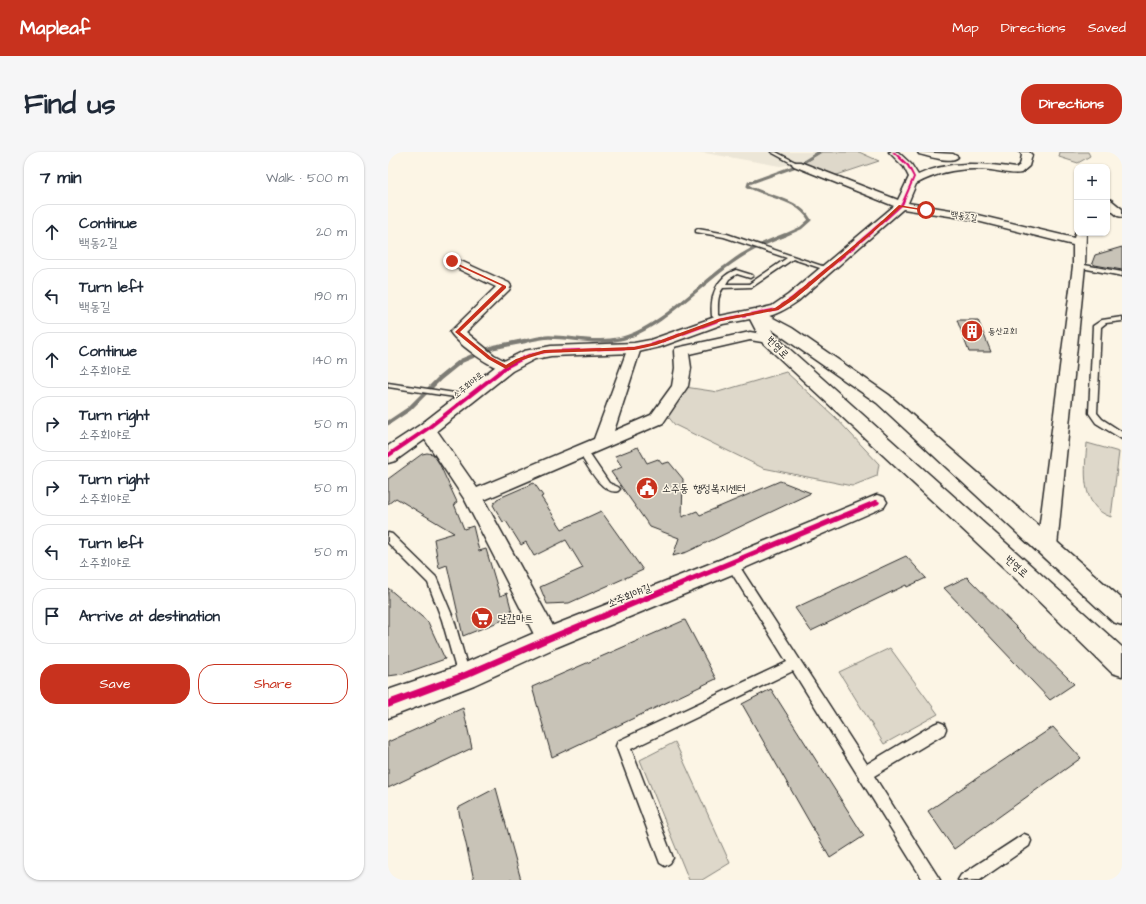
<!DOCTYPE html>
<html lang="en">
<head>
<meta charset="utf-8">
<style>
  :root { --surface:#fff; --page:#f6f6f7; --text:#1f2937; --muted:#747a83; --line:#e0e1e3; --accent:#c8321e }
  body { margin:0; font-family:"Architects Daughter","Poor Story",sans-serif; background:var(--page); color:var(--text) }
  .controls { position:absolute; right:12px; top:12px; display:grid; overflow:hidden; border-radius:8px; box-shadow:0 1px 3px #0004 }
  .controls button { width:36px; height:36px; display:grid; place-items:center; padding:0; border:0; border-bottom:1px solid var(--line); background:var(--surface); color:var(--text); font:20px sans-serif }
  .stop { position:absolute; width:12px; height:12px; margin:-9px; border:3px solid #c8321e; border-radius:50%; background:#fff }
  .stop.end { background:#c8321e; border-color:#fff; box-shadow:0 1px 4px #0008 }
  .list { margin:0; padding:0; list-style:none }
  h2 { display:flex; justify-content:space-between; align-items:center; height:52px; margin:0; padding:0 16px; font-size:17px }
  h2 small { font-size:13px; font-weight:400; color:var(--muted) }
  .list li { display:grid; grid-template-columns:26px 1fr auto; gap:12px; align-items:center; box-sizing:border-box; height:56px; margin:0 8px 8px; padding:0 8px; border:1px solid var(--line); border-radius:16px }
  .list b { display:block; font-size:15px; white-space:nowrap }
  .list p { margin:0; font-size:13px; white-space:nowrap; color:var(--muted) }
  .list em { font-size:13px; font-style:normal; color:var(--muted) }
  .actions { display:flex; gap:8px; padding:12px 16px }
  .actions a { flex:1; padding:9px 0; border:1px solid var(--accent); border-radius:16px; text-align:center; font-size:14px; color:var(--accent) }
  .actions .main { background:var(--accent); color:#fff }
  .icon { flex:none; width:22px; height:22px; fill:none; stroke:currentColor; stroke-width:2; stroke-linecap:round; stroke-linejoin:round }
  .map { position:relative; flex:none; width:734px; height:728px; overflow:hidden; border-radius:16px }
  header { display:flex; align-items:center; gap:24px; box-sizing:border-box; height:56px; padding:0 20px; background:var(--accent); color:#fff }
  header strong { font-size:19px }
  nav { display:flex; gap:22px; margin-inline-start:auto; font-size:14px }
  .intro { display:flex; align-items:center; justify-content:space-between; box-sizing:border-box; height:96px; padding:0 24px }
  h1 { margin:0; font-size:28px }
  .button { padding:10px 18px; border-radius:16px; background:var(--accent); color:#fff; font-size:14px; font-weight:700 }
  main { display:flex; gap:24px; padding:0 24px }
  aside { flex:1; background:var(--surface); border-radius:16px; box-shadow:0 1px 3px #0004 }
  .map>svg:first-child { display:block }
</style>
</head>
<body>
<header>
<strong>Mapleaf</strong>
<nav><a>Map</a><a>Directions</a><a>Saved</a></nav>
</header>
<div class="intro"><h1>Find us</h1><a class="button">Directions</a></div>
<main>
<aside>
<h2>7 min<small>Walk · 500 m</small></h2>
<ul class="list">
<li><svg class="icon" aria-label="ahead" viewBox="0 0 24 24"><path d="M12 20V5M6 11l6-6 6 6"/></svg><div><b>Continue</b><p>백동2길</p></div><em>20 m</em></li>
<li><svg class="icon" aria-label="left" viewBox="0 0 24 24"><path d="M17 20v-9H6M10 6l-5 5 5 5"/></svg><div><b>Turn left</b><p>백동길</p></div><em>190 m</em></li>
<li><svg class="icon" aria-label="ahead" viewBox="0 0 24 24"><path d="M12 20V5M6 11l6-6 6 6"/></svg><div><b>Continue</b><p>소주회야로</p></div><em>140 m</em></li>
<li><svg class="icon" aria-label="right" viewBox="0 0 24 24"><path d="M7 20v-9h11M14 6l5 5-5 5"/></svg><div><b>Turn right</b><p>소주회야로</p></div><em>50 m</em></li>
<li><svg class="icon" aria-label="right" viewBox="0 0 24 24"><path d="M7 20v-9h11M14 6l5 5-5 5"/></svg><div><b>Turn right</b><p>소주회야로</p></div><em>50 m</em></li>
<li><svg class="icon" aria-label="left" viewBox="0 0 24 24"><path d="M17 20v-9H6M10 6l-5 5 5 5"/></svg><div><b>Turn left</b><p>소주회야로</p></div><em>50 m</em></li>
<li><svg class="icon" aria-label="arrive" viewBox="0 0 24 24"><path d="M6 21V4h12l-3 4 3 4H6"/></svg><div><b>Arrive at destination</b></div></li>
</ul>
<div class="actions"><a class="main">Save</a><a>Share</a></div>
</aside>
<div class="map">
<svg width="734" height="728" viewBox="0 0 734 728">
  <rect width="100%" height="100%" fill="#fcf5e5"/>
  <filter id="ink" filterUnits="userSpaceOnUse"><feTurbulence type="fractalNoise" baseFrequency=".025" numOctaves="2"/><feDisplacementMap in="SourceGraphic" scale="8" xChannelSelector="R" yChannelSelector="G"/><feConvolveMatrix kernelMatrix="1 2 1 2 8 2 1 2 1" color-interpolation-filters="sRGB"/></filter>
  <g filter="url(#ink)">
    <polygon fill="#ece6d7" points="311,0 427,0 413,11 392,14"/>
    <g fill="#ded8ca" stroke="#84827a">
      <polygon points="434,0 471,0 491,9 446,24 414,12"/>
      <polygon points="672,0 700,0 702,4 690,11 671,5"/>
      <polygon points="398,220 447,265 491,312 489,324 464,334 375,316 287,273 278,262 297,235 330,240"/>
      <path d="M699,291L731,300L723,365C691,354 697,317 699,291Z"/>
      <polygon points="502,496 550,562 496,592 451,520"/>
      <polygon points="287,590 342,711 314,728 301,728 252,608"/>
    </g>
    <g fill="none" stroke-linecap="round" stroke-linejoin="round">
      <path stroke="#7d7b74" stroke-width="3" d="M395,84L413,76L422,68C409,46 381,46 360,34L361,31L411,13L431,0"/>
      <path stroke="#7d7b74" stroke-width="3.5" d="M131,190C141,189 151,185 161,185C184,185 208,192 231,187C266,180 307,138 336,116C356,100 374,92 397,83"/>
      <polyline stroke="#7d7b74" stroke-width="4.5" points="0,271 21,257 52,226 73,209 106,195 137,189"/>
    </g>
    <g fill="#c8c3b7" stroke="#2b2b2b">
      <polygon points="734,95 734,118 707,113 704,111 707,103"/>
      <polygon points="569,168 590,168 603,200 581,200"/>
      <polygon points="250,295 259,311 270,307 274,312 281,310 295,327 294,365 309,359 312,363 392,329 423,341 299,400 285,404 291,386 262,375 223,320 234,315 227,304"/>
      <polygon points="39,301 45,302 51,311 69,350 66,352 76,377 85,374 91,399 98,397 112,444 119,441 125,464 75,484 59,413 51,416 46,387 66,381 8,346 0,352 0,327 34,302"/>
      <polygon points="146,331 155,344 153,345 174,377 213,359 255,418 181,451 159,452 152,435 195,416 178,388 146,404 138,390 133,393 118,369 115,370 105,353 109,347"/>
      <polygon points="518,404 538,426 519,435 518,433 423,479 407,456"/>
      <polygon points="579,425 631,478 686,532 662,548 556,436"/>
      <polygon points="0,436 40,470 57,507 15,522 0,524"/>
      <polygon points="297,468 328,527 164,605 144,535"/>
      <polygon points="383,537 476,684 442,706 354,552"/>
      <polygon points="75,556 84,596 0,636 0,590"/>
      <polygon points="665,575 693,606 566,697 540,659"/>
      <polygon points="108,636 117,669 133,728 86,728 70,656"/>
    </g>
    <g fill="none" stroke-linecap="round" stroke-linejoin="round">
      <g stroke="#2b2b2b" stroke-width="3">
        <g id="lane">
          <polygon points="383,0 388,0 411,12 407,13"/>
          <path d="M310,77L339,82L443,117L438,118L405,107L364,135L335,136C329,144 330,153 330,163L336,168L330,169L324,164C322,145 328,125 348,118L364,123L365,124L362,126L349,122L341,127L338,132H361L399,106L336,85L308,80V78Z"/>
          <polygon points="691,112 734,120 734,124 689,115 688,114"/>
          <polygon points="734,165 734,169 718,171 713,175 709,261 714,267 734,280 734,287 708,271 701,261 705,174 714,168"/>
          <polygon points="0,231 80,243 84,245 80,247 0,235"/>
          <path d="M195,296L198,297L221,331L230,335L232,337L230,339C214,344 198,311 190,299Z"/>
          <polygon points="0,381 4,382 48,425 66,468 82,524 80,528 76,530 72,528 70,524 54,468 40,431 0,391"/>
          <polygon points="344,408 348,409 479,612 546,572 551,570 556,572 558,577 556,582 486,624 552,728 535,728 405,519 243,597 285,706 282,711 277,714 272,711 228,594 230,589 399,510 340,415 339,412 340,409"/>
          <polygon points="636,682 641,684 643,689 641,694 592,728 570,728 573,723"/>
        </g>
      </g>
      <g stroke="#2b2b2b" stroke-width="3">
        <g id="street">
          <path d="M501,0H510L523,12L530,23C561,8 595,11 628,16L632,13L634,3L632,0H641L644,3L641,14L633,21C624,23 612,19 603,18C575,15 552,19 528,32L520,51L581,61L686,86L688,79L689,81H698L697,114L669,394L666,400L659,402L652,400L649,394L685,114V93L581,67L515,57L410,149C397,158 379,169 362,165L360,162L362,159L384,154L400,143L506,54L406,14L404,12L406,10H412L510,48L521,25L516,15Z"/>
          <path d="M530,0L565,2L570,5C562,12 540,4 531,2Z"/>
          <polygon points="719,47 723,48 734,57 734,65 730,64 719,55"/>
          <path d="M64,105L121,131L123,134L121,138L78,180L106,203L123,212L126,215L123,218C109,222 70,192 62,180L108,135L60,112L58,109L60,106Z"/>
          <polygon points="362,180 385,184 387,187 385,190 380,191 362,188 301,202 303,216 300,234 275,271 96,348 172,487 168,494 160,497 152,494 77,348 30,277 33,273 39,271 45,273 89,336 206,287 241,193 246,192 251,193 253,196 226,279 263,263 284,234 287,216 286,199 288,196"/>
          <polygon points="489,343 496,345 499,350 496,355 352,418 344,421 336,418 333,412 336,406"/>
        </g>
      </g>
      <g stroke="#2b2b2b" stroke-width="3">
        <g id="secondary">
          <polygon points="367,157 372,159 404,176 501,243 734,447 734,473 725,470 489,251 383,177 387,184 734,495 734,524 724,521 630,429 374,190 362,167 335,172 272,195 246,201 163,204 147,207 124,219 46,281 7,309 0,311 0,294 32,273 112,211 136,199 163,194 246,191 262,188 327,165"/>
          <polygon points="344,403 352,405 356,412 352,419 169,495 86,533 0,566 0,538 70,514 151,479"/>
        </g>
      </g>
      <use href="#lane" fill="#fcf5e5" fill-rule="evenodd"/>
      <use href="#street" fill="#fcf5e5" fill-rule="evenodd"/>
      <use href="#secondary" fill="#fcf5e5" fill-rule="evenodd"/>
      <g stroke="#fcf5e5" stroke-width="2">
        <g id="cycleway">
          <polygon points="504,0 507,0 521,13 527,25 515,53 483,82 406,147 390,158 333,169 268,193 246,197 163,200 143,204 120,216 41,278 0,306 0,301 37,276 116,214 140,202 163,198 246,195 265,191 331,167 388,156 404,145 481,80 513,52 525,25 519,14"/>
          <polygon points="487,348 489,348 492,350 491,352 163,489 79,526 0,556 0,548 74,521 157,485"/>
        </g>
      </g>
      <use href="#cycleway" fill="#d6006c" fill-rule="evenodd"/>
    </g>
  </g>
  <polygon fill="#c8321e" points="511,53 540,58 538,59 513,55 483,82 407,147 390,158 333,169 268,193 246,198 156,201 131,209 118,217 100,207 67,180 114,134 62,110 62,108 118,134 118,136 72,180 103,205 118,213 128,207 156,198 246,195 265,191 330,167 387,156 403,145 481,81"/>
  <defs>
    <g id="building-disc" transform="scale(1.15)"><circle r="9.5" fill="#c8321e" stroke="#fcf5e5"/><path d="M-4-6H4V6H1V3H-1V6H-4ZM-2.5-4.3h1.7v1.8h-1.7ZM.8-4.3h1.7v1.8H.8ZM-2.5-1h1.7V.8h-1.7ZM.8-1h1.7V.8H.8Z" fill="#fff"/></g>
    <g id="civic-disc" transform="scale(1.15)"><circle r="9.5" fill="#c8321e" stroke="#fcf5e5"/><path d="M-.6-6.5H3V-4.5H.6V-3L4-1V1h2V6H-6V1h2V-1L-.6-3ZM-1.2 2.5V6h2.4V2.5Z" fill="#fff"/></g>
    <g id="supermarket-disc" transform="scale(1.15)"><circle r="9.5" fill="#c8321e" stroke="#fcf5e5"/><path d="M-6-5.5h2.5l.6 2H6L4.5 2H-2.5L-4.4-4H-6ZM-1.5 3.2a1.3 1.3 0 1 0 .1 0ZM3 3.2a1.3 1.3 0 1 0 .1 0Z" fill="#fff"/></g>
  </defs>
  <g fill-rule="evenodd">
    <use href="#building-disc" x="584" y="179"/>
    <use href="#civic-disc" x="259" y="336"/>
    <use href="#supermarket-disc" x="94" y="466"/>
  </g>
  <g text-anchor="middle" stroke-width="3" stroke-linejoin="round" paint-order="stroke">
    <g font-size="9" fill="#2b2b2b" stroke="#fcf5e5">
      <text transform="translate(576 64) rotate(10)" y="3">백동2길</text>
      <text transform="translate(80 233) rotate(-39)" y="3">소주회야로</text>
    </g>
    <g font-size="9" fill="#2b2b2b" stroke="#fcf5e5" text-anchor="start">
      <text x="600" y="182">동산교회</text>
    </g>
    <g font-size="11" fill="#2b2b2b" stroke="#fcf5e5">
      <text transform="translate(390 195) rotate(46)" y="4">번영로</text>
      <text transform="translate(629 414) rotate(42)" y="4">번영로</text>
      <text transform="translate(241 443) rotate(-22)" y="4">소주회야1길</text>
    </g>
    <g font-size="11" fill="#2b2b2b" stroke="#fcf5e5" text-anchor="start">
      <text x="274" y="340">소주동 행정복지센터</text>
      <text x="110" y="470">달감마트</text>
    </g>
  </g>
</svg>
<div class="controls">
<button>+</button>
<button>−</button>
</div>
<div class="stop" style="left:538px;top:58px"></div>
<div class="stop end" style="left:64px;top:109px"></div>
</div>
</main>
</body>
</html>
